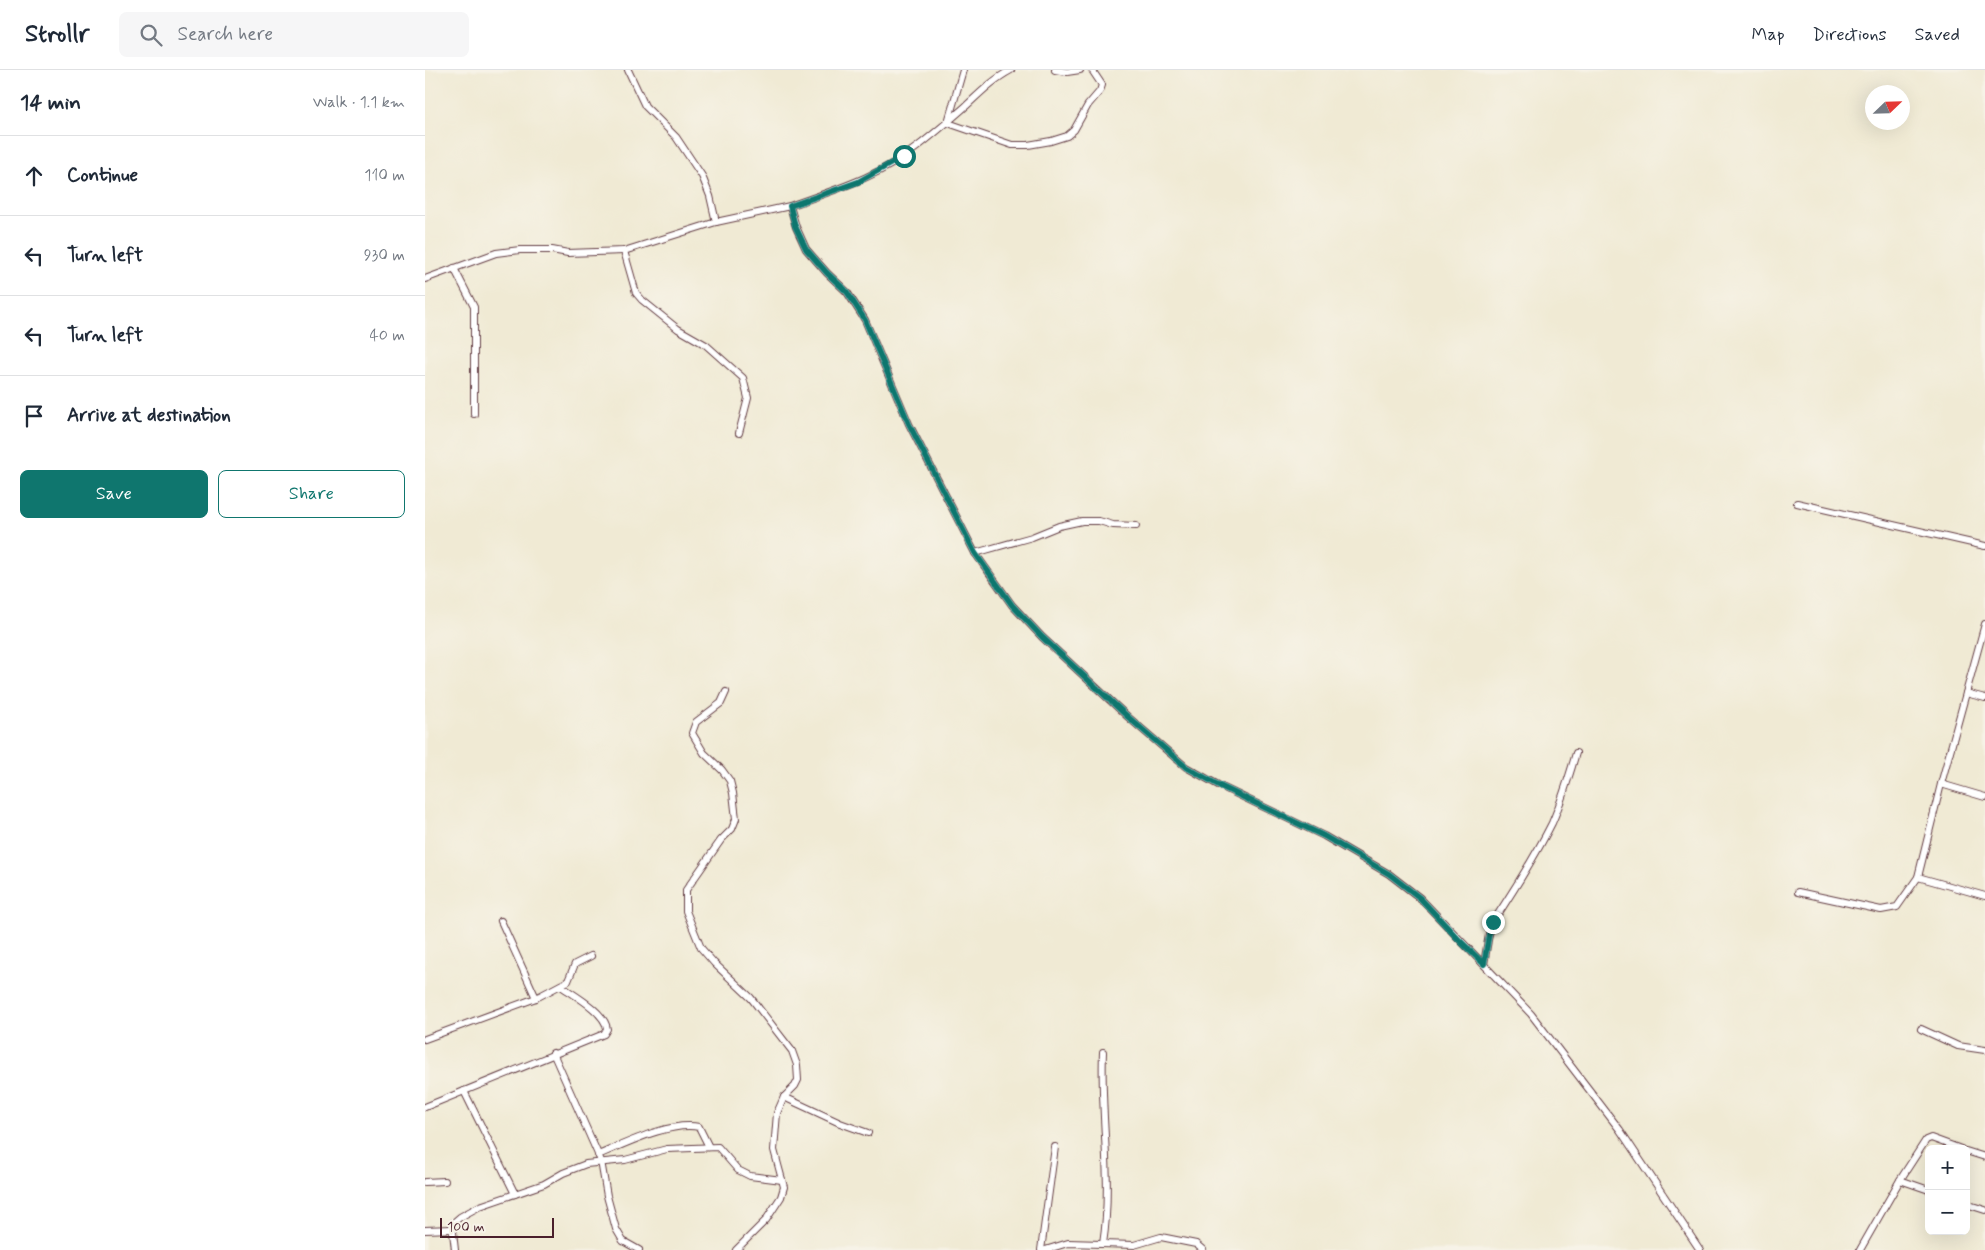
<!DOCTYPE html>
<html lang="en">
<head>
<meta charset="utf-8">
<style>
  :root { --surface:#fff; --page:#f6f6f7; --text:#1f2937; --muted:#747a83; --line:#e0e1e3; --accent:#0f766e }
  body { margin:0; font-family:Mynerve,sans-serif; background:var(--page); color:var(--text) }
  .controls { position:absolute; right:15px; bottom:15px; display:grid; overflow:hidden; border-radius:8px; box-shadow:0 5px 20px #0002 }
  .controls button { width:45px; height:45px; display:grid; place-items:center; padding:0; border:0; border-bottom:1px solid var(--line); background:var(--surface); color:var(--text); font:25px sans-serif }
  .compass { position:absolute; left:1440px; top:15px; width:45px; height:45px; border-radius:50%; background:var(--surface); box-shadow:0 5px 20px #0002; rotate:67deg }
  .scale { position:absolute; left:15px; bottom:12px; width:114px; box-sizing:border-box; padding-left:5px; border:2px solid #4a1f2b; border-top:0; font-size:14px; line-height:18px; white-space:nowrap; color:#4a1f2b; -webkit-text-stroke:4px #f7f3e8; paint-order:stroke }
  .stop { position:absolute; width:15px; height:15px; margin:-11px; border:4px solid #0f766e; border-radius:50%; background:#fff }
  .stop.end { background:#0f766e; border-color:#fff; box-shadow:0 1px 5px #0008 }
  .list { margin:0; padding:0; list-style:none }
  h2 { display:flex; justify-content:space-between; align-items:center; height:65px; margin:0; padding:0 20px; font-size:21px }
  h2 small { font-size:16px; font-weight:400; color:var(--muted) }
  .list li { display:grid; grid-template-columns:32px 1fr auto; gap:15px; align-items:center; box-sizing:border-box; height:80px; padding:0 20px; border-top:1px solid var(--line) }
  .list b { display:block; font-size:19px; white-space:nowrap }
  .list em { font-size:16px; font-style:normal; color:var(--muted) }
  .actions { display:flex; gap:10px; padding:15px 20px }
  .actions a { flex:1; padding:11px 0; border:1px solid var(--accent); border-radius:8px; text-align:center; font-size:18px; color:var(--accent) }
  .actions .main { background:var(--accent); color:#fff }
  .icon { flex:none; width:28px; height:28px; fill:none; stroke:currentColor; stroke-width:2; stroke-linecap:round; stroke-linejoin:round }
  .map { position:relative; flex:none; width:1560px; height:1180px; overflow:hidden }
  header { display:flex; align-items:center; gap:30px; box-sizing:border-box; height:70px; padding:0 25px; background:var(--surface); border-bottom:1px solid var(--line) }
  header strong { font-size:24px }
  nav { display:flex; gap:28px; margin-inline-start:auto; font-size:18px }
  .search { width:350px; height:45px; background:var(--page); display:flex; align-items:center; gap:12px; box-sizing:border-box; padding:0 18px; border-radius:8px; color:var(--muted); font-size:19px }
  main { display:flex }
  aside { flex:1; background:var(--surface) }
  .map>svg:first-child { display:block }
</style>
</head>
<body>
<header>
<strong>Strollr</strong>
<div class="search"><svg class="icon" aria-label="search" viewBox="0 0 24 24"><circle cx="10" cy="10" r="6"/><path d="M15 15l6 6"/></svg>Search here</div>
<nav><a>Map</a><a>Directions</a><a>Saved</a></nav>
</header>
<main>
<aside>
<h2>14 min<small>Walk · 1.1 km</small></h2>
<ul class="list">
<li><svg class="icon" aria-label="ahead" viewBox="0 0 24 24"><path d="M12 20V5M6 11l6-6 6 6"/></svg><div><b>Continue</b></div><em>110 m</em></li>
<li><svg class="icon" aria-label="left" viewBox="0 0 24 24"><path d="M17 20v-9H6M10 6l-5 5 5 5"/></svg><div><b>Turn left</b></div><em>930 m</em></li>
<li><svg class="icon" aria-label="left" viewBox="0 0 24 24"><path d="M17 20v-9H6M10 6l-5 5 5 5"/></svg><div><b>Turn left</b></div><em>40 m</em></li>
<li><svg class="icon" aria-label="arrive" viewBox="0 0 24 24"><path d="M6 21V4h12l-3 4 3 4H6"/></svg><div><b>Arrive at destination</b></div></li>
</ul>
<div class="actions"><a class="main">Save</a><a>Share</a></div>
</aside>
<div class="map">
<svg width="1560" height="1180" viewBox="0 0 1560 1180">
  <rect width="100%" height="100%" fill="#f7f3e8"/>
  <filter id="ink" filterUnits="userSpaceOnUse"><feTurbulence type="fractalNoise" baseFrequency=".02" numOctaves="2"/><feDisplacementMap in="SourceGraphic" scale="10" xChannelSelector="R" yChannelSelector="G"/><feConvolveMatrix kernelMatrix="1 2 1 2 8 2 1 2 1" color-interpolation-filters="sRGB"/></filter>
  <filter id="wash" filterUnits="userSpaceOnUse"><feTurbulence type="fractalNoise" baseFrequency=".0096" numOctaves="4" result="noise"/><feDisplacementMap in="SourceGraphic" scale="20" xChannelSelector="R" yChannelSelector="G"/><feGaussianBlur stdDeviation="1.12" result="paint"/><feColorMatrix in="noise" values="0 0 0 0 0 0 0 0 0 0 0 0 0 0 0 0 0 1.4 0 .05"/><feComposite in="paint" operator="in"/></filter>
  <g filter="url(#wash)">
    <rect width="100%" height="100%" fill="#f0ead4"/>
  </g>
  <g filter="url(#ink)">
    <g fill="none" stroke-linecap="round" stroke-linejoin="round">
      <g stroke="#633d44" stroke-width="8">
        <g id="street">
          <polyline points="203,0 220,36 251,67 277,106 285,126 291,152"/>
          <path d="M586,0C569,9 555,23 541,36C525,50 509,64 492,77C454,107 409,120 365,136L371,157L381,179L402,203L422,222L440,250L484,354L550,483L587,535L617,567L703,647L761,697L795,716L899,766L964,804L995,828L1106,944L1195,1060L1275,1180"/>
          <polyline points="630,0 642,2 655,0"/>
          <polyline points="523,52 538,0"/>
          <polyline points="523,53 587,75 603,75 626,71 642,66 649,60 663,35 675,21 677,15 667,0"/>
          <polyline points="199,181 211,223 217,230 253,259 281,275 318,308 323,328 314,363"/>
          <polyline points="29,198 49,237 49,344"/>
          <polyline points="0,209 71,183 95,180 127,180 143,183 199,181 291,152 365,136"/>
          <polyline points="1372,433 1560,476"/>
          <polyline points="550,483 607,467 634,456 657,451 674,451 688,455 711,456"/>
          <polyline points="1560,554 1516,714 1493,807 1560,826"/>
          <polyline points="301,622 296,633 271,652 267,663 279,683 297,700 305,711 308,723 311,749 307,759 296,770 261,820 261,841 276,878 289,893 326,928 367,981 372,995 373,1010 370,1016 359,1027 352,1043 349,1080 359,1117 356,1127 341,1150 311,1180"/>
          <polyline points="1541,623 1560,628"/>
          <polyline points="1516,714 1560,727"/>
          <polyline points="1373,822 1456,840 1472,837 1493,807"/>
          <polyline points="76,851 111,928"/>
          <path d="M1059,894L1064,864L1068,852C1089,820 1110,787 1127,753C1137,730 1144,707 1151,683"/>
          <polyline points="1496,959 1533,976 1560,980"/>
          <polyline points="0,969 111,928 143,911 150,894 166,886"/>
          <path d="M678,982C675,1046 688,1110 678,1174"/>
          <polyline points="128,983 176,1091 182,1126 191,1159 198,1171 214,1180"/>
          <polyline points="39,1021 90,1124"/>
          <polyline points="359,1027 415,1053 443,1063"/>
          <path d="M0,1037L179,964L182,959C180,942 149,925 136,916"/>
          <polyline points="1541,1081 1560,1087"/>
          <path d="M173,1085C200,1074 245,1051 274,1057L284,1077"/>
          <polyline points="1475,1110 1504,1120"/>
          <polyline points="0,1112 20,1111"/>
          <polyline points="1541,1134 1560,1140"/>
          <polyline points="0,1160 27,1159"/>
          <polyline points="30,1180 27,1154 35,1147 55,1136 119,1114 138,1103 161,1094 200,1090 242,1079 293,1077 313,1100 325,1106 357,1110"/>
          <polyline points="616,1180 630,1077"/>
          <polyline points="620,1180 643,1173 709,1175 736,1167 771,1174 778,1180"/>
          <polyline points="1435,1180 1475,1110 1501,1070 1506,1068 1536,1079"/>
        </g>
      </g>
      <use href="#street" stroke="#fff" stroke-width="6"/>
    </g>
  </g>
  <g fill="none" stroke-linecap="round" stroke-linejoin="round" filter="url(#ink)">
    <polyline stroke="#0f766e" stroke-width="6" points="479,86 433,112 365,136 370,156 381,179 402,203 422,222 440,250 484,354 550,483 587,535 617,567 703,647 761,697 795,716 899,766 964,804 995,828 1035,871 1059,894 1064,864 1068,852"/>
  </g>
</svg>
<div class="controls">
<button>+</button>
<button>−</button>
</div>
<svg class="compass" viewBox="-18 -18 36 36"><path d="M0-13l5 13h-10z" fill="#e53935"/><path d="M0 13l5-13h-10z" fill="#747a83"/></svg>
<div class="scale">100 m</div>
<div class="stop" style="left:479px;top:86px"></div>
<div class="stop end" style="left:1068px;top:852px"></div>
</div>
</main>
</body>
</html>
